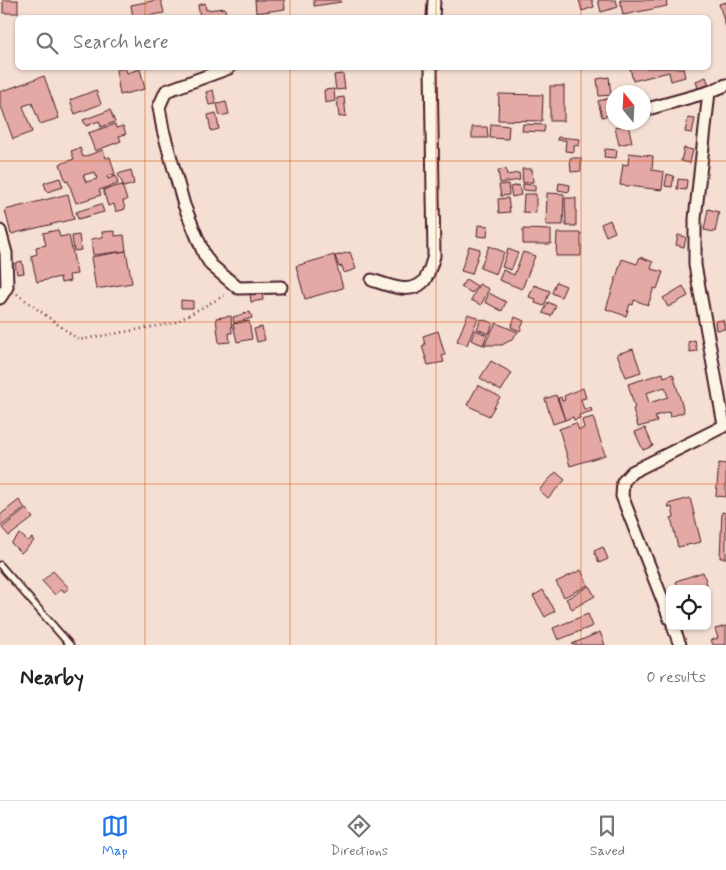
<!DOCTYPE html>
<html lang="en">
<head>
<meta charset="utf-8">
<style>
  :root { --surface:#fff; --page:#f6f6f6; --text:#222; --muted:#767676; --line:#e0e0e0; --accent:#1a73e8 }
  body { margin:0; font-family:Mynerve,sans-serif; background:var(--page); color:var(--text) }
  .controls { position:absolute; right:15px; bottom:15px; display:grid; overflow:hidden; border-radius:8px; box-shadow:0 1px 4px #0004 }
  .controls button { width:45px; height:45px; display:grid; place-items:center; padding:0; border:0; border-bottom:1px solid var(--line); background:var(--surface); color:var(--text); font:25px sans-serif }
  .compass { position:absolute; left:606px; top:85px; width:45px; height:45px; border-radius:50%; background:var(--surface); box-shadow:0 1px 4px #0004; rotate:342deg }
  .list { margin:0; padding:0; list-style:none }
  h2 { display:flex; justify-content:space-between; align-items:center; height:65px; margin:0; padding:0 20px; font-size:21px }
  h2 small { font-size:16px; font-weight:400; color:var(--muted) }
  .icon { flex:none; width:28px; height:28px; fill:none; stroke:currentColor; stroke-width:2; stroke-linecap:round; stroke-linejoin:round }
  .map { position:relative; flex:none; width:726px; height:645px; overflow:hidden }
  .search { position:absolute; background:var(--surface); box-shadow:0 1px 4px #0004; left:15px; right:15px; top:15px; height:55px; display:flex; align-items:center; gap:12px; box-sizing:border-box; padding:0 18px; border-radius:8px; color:var(--muted); font-size:19px }
  .sheet { height:155px; background:var(--surface) }
  nav { display:flex; justify-content:space-around; align-items:center; box-sizing:border-box; height:70px; border-top:1px solid var(--line); background:var(--surface); font-size:14px; color:var(--muted) }
  nav a { display:grid; justify-items:center; gap:2px }
  nav .on { color:var(--accent) }
  .map>svg:first-child { display:block }
</style>
</head>
<body>
<div class="map">
<svg width="726" height="645" viewBox="0 0 726 645">
  <rect width="100%" height="100%" fill="#f5ded2"/>
  <filter id="ink" filterUnits="userSpaceOnUse"><feTurbulence type="fractalNoise" baseFrequency=".02" numOctaves="2"/><feDisplacementMap in="SourceGraphic" scale="10" xChannelSelector="R" yChannelSelector="G"/><feConvolveMatrix kernelMatrix="1 2 1 2 8 2 1 2 1" color-interpolation-filters="sRGB"/></filter>
  <g filter="url(#ink)">
    <g fill="#e4a9a4" stroke="#4a1f2b" fill-rule="evenodd">
      <rect x="3" y="0" width="15" height="13"/>
      <polygon points="157,0 161,0 164,13 133,18 131,5"/>
      <polygon points="255,0 284,0 285,9 256,13"/>
      <polygon points="314,0 340,0 341,2 314,6"/>
      <polygon points="579,0 592,0 594,7 582,11"/>
      <polygon points="598,0 616,0 618,7 601,12"/>
      <polygon points="620,0 666,0 667,6 623,15"/>
      <polygon points="726,2 726,27 719,4"/>
      <polygon points="205,3 206,10 225,8 226,18 200,18 198,5"/>
      <polygon points="125,68 127,73 140,69 145,89 120,95 116,70"/>
      <polygon points="630,68 683,68 685,77 671,81 669,72 633,81"/>
      <polygon points="343,74 345,89 336,90 334,75"/>
      <polygon points="44,76 59,118 40,124 32,103 23,106 32,132 13,139 0,103 0,92"/>
      <polygon points="609,77 611,95 599,96 597,79"/>
      <polygon points="706,77 710,88 699,92 696,81"/>
      <rect x="550" y="86" width="14" height="35"/>
      <polygon points="334,89 335,101 325,103 324,90"/>
      <polygon points="96,90 101,104 75,114 70,100"/>
      <polygon points="213,90 216,104 209,105 206,92"/>
      <polygon points="499,94 543,95 542,121 498,120"/>
      <polygon points="344,97 346,116 339,117 337,98"/>
      <polygon points="611,98 614,114 602,117 598,101"/>
      <polygon points="226,102 229,114 220,116 217,104"/>
      <polygon points="110,110 115,122 101,127 99,121 86,126 83,120"/>
      <polygon points="216,113 219,129 211,131 208,115"/>
      <polygon points="688,118 695,119 692,133 685,132"/>
      <polygon points="115,124 116,128 123,126 126,134 119,136 121,141 95,151 88,133"/>
      <polygon points="491,124 509,126 508,139 490,138"/>
      <polygon points="523,124 545,125 544,132 522,131"/>
      <polygon points="628,124 632,142 619,145 615,127"/>
      <polygon points="472,127 487,127 488,138 472,138"/>
      <polygon points="558,137 580,139 579,146 574,145 574,152 565,151 566,140 557,140"/>
      <path d="M80,148L83,157L103,150L106,158L110,157L115,174L107,176L108,179L116,176L118,184L99,190L101,195L76,203L68,181L66,182L60,164L74,159L71,151ZM95,172L97,179L86,182L83,175Z"/>
      <polygon points="684,148 693,150 690,163 681,161"/>
      <polygon points="605,149 617,150 616,158 604,157"/>
      <polygon points="629,153 653,156 652,170 664,172 662,190 620,185 623,164 628,165"/>
      <polygon points="570,158 581,158 581,171 571,172"/>
      <polygon points="506,169 507,175 519,173 520,180 500,183 498,170"/>
      <polygon points="522,169 532,169 533,182 523,183"/>
      <polygon points="131,170 134,184 124,187 118,174"/>
      <polygon points="667,174 674,176 672,187 665,186"/>
      <polygon points="60,178 63,187 47,192 44,183"/>
      <polygon points="678,179 687,180 686,190 677,189"/>
      <polygon points="559,183 570,185 569,192 558,190"/>
      <polygon points="508,184 509,195 501,196 499,185"/>
      <polygon points="523,184 535,185 535,191 523,190"/>
      <polygon points="122,185 127,200 123,201 125,209 116,212 114,204 108,206 103,190"/>
      <polygon points="519,185 521,195 512,197 510,187"/>
      <polygon points="547,193 564,194 563,225 546,225"/>
      <polygon points="68,194 74,219 11,234 5,210"/>
      <polygon points="524,194 536,194 536,213 523,212"/>
      <polygon points="508,198 510,212 499,213 498,199"/>
      <polygon points="565,198 576,198 576,226 566,226"/>
      <polygon points="101,204 104,212 78,219 76,212"/>
      <polygon points="708,209 719,212 715,232 704,230"/>
      <polygon points="610,220 615,232 606,236 601,224"/>
      <polygon points="478,225 488,226 487,237 477,236"/>
      <polygon points="523,229 551,230 551,244 523,244"/>
      <polygon points="58,230 60,237 69,235 77,274 69,275 70,281 61,283 60,277 37,282 31,256 37,254 36,247 46,245 43,233"/>
      <polygon points="115,231 115,236 124,235 126,251 93,255 91,239 103,237 102,232"/>
      <polygon points="557,233 581,233 581,256 556,256"/>
      <polygon points="79,235 81,250 74,251 72,236"/>
      <polygon points="678,235 686,237 684,247 676,245"/>
      <polygon points="469,246 480,249 472,274 461,271"/>
      <polygon points="489,246 504,252 496,274 480,268"/>
      <polygon points="508,249 518,253 511,270 502,267"/>
      <polygon points="126,251 132,283 96,289 91,257"/>
      <polygon points="350,252 356,269 344,273 342,266 339,267 335,256"/>
      <polygon points="523,252 535,256 522,289 499,280 503,270 514,275"/>
      <polygon points="334,255 343,288 305,299 296,266"/>
      <polygon points="640,257 653,262 651,269 663,272 657,289 654,288 648,305 634,300 633,305 630,304 626,316 606,309 622,259 637,264"/>
      <polygon points="22,261 24,273 17,274 15,263"/>
      <polygon points="466,279 477,286 472,293 461,287"/>
      <polygon points="556,282 566,286 561,297 552,293"/>
      <polygon points="479,284 489,289 481,305 471,300"/>
      <polygon points="534,285 550,291 544,306 535,303 536,299 529,297"/>
      <polygon points="683,286 688,296 668,307 663,298"/>
      <polygon points="262,291 263,300 251,302 250,293"/>
      <polygon points="489,293 506,302 502,311 485,302"/>
      <polygon points="181,300 193,301 193,308 181,308"/>
      <polygon points="548,302 556,306 551,316 543,313"/>
      <polygon points="250,312 252,318 234,323 233,317"/>
      <polygon points="468,314 478,318 467,345 457,341"/>
      <polygon points="231,316 232,333 229,333 230,342 219,343 216,318"/>
      <polygon points="515,317 524,321 520,331 511,327"/>
      <polygon points="481,319 493,323 489,334 477,329"/>
      <polygon points="723,320 725,329 716,330 715,321"/>
      <polygon points="249,321 252,339 237,342 233,324"/>
      <polygon points="496,323 518,332 511,340 502,345 484,345"/>
      <polygon points="262,327 265,340 257,342 254,329"/>
      <polygon points="475,330 487,335 483,345 471,340"/>
      <polygon points="438,331 445,355 442,356 444,362 428,365 422,346 425,345 423,336"/>
      <polygon points="695,340 697,351 690,352 688,342"/>
      <polygon points="633,349 641,372 626,377 617,354"/>
      <polygon points="491,361 512,373 501,391 480,378"/>
      <path d="M663,373L664,377L673,374L684,412L670,417L669,412L655,416L657,422L638,427L633,409L635,408L628,384ZM665,387L668,397L649,403L646,393Z"/>
      <polygon points="478,385 500,397 489,416 467,405"/>
      <polygon points="583,388 586,398 581,399 584,410 591,408 592,411 579,415 580,418 574,420 573,417 565,420 558,398 561,397 562,401 565,400 564,396"/>
      <polygon points="556,395 565,420 553,424 545,399"/>
      <polygon points="593,417 605,455 570,466 559,429 576,423 579,430 584,428 582,420"/>
      <polygon points="645,428 653,446 643,450 635,432"/>
      <polygon points="719,463 726,464 726,497 716,496"/>
      <polygon points="556,472 565,480 548,498 539,490"/>
      <polygon points="690,498 701,542 678,547 671,518 674,517 672,507 669,508 668,504"/>
      <polygon points="19,500 25,508 0,527 0,515"/>
      <polygon points="26,509 33,518 9,536 2,528"/>
      <polygon points="722,512 726,513 726,558 720,558"/>
      <polygon points="20,534 28,541 32,538 34,541 21,553 11,543"/>
      <polygon points="603,547 608,559 599,563 594,551"/>
      <polygon points="581,570 588,585 564,597 556,582"/>
      <polygon points="53,571 69,588 64,592 62,589 55,595 42,581"/>
      <polygon points="703,572 707,584 692,589 678,589 676,581"/>
      <polygon points="589,586 595,596 572,609 566,599"/>
      <polygon points="543,590 555,611 545,617 533,596"/>
      <polygon points="588,614 593,626 558,640 553,628"/>
      <polygon points="726,626 726,645 713,645 711,640 718,638 715,629"/>
      <polygon points="600,632 605,645 573,645 572,644"/>
    </g>
    <g fill="none" stroke-linecap="round" stroke-linejoin="round">
      <g stroke="#4a1f2b" stroke-width="9">
        <polyline id="lane" points="0,565 70,645"/>
      </g>
      <g stroke="#4a1f2b" stroke-width="15">
        <g id="street">
          <polyline points="433,18 434,0"/>
          <polyline points="229,68 166,91 159,107 163,130 184,205 204,254 211,265 238,288 281,287"/>
          <polyline points="709,92 695,219 695,265 724,425"/>
          <polyline points="644,110 709,92 726,85"/>
          <polyline points="0,231 6,253 7,287 0,298"/>
          <path d="M372,280C387,285 410,295 423,282C429,276 431,264 434,256L431,68"/>
          <polyline points="670,619 622,496 623,482 632,472 726,425"/>
          <polyline points="673,626 680,645"/>
        </g>
      </g>
      <polyline stroke="#4a1f2b" stroke-width="2.5" stroke-dasharray="1 4" stroke-linecap="butt" points="17,294 79,340 174,323 227,294"/>
      <use href="#lane" stroke="#fcf5e5" stroke-width="5.5"/>
      <use href="#street" stroke="#fcf5e5" stroke-width="11"/>
    </g>
  </g>
  <path fill="none" stroke="#d8530f" stroke-width="1" stroke-opacity="0.55" d="M145,0V18M290,0V18M436,0V18M581,0V18M145,68V645M290,68V645M436,68V645M581,68V645M0,161H726M0,322H726M0,484H726"/>
</svg>
<div class="controls">
<button><svg class="icon" aria-label="locate" viewBox="0 0 24 24"><circle cx="12" cy="12" r="6"/><path d="M12 2v4M12 18v4M2 12h4M18 12h4"/></svg></button>
</div>
<svg class="compass" viewBox="-18 -18 36 36"><path d="M0-13l5 13h-10z" fill="#e53935"/><path d="M0 13l5-13h-10z" fill="#767676"/></svg>
<div class="search"><svg class="icon" aria-label="search" viewBox="0 0 24 24"><circle cx="10" cy="10" r="6"/><path d="M15 15l6 6"/></svg>Search here</div>
</div>
<section class="sheet">
<h2>Nearby<small>0 results</small></h2>
<ul class="list">
</ul>
</section>
<nav>
<a class="on"><svg class="icon" aria-label="map" viewBox="0 0 24 24"><path d="M3 6l6-2 6 2 6-2v14l-6 2-6-2-6 2zM9 4v14M15 6v14"/></svg>Map</a>
<a><svg class="icon" aria-label="directions" viewBox="0 0 24 24"><path d="M12 3l9 9-9 9-9-9zM9 14v-3h6M13 9l2 2-2 2"/></svg>Directions</a>
<a><svg class="icon" aria-label="saved" viewBox="0 0 24 24"><path d="M7 4h10v16l-5-4-5 4z"/></svg>Saved</a>
</nav>
</body>
</html>
